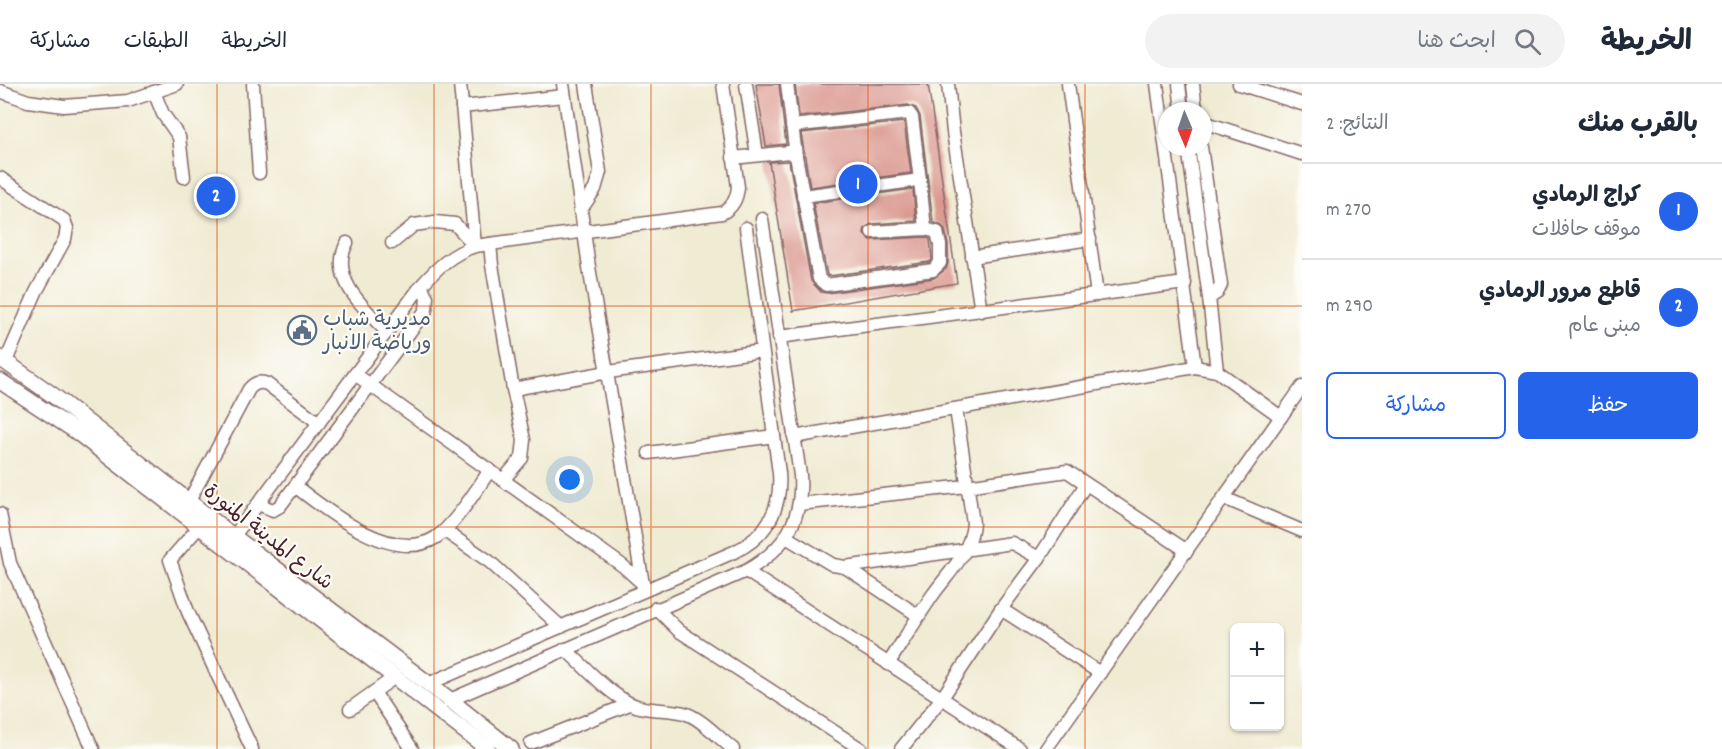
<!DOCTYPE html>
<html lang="ar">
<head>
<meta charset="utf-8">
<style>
  :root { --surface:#fff; --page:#f2f2f3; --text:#1f2937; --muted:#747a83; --line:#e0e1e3; --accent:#2563eb }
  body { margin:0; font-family:Dekko,"Playpen Sans Arabic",sans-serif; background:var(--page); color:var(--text); direction:rtl }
  .controls { position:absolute; right:18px; bottom:18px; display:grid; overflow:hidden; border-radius:9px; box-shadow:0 2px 4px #0004 }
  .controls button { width:54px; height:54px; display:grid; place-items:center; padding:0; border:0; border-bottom:2px solid var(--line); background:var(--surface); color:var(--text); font:30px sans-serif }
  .compass { position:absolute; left:1158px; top:18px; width:54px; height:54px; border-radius:50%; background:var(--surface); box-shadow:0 2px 4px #0004; rotate:178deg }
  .you { position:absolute; left:570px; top:396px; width:21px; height:21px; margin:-15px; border:4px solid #fff; border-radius:50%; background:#1a73e8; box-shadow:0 0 0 9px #1a73e833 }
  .badge { display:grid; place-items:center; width:39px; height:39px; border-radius:50%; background:var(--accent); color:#fff; font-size:20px; font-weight:700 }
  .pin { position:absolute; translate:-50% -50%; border:3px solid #fff; box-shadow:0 2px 6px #0006 }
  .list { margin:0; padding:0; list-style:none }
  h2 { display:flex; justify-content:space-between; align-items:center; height:78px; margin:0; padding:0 24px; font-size:26px }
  h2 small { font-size:20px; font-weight:400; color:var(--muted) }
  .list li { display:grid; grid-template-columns:39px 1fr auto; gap:18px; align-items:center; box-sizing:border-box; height:96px; padding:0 24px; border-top:2px solid var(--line) }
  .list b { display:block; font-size:22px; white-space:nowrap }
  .list p { margin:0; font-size:20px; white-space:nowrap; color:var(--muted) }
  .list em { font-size:20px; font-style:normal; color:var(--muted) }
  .actions { display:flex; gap:12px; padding:18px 24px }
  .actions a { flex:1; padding:14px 0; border:2px solid var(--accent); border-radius:9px; text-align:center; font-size:21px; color:var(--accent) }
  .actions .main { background:var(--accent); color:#fff }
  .icon { flex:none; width:33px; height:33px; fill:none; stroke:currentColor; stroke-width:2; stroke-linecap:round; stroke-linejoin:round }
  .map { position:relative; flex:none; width:1302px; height:665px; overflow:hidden; direction:ltr }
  header { display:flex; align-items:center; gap:36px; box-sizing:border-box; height:84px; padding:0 30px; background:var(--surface); border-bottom:2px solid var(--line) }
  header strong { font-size:28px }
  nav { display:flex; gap:33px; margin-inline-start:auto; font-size:21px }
  .search { width:420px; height:54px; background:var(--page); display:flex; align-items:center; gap:15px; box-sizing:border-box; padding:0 21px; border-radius:33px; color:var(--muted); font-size:22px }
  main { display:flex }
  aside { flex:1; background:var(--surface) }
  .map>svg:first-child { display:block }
</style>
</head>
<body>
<header>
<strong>الخريطة</strong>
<div class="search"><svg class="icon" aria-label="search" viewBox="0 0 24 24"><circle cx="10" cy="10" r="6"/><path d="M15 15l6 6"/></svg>ابحث هنا</div>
<nav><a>الخريطة</a><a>الطبقات</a><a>مشاركة</a></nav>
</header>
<main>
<aside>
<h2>بالقرب منك<small>النتائج: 2</small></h2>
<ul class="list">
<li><span class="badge">1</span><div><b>كراج الرمادي</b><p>موقف حافلات</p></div><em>270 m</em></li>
<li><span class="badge">2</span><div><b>قاطع مرور الرمادي</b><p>مبنى عام</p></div><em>290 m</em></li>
</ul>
<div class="actions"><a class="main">حفظ</a><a>مشاركة</a></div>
</aside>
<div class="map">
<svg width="1302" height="665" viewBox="0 0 1302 665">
  <rect width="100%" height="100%" fill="#fdfcf7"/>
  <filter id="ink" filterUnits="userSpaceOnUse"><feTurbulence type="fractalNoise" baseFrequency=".0167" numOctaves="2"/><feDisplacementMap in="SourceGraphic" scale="12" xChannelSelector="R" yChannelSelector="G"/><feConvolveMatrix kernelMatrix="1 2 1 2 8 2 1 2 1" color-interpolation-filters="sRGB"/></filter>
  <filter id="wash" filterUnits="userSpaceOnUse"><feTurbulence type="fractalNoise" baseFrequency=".008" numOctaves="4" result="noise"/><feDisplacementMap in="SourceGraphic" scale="24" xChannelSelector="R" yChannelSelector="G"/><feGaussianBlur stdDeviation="1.35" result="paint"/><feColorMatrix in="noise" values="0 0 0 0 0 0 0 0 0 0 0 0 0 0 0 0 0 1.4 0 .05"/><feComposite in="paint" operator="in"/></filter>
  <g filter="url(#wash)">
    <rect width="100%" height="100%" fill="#f0ebd3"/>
    <g id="blocks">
      <g fill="#db9a91">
        <polygon points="756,0 779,0 786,60 766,62"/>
        <polygon points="795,0 928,0 957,199 793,227 769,78 789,77 811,197 821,208 827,209 934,194 946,185 948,179 948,161 945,146 942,142 933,138 920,32 916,24 908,21 799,33"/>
        <polygon points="904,38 911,89 810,103 801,49"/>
        <polygon points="913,105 916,137 871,140 865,144 864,149 868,155 872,156 924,153 930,155 932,176 929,178 829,192 827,191 813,119"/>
      </g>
    </g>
  </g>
  <g filter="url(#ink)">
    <use href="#blocks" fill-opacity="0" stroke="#846666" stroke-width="1.5"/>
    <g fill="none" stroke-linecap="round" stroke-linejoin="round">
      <g stroke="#846666" stroke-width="15">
        <g id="minor">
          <polyline points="253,0 259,89"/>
          <polyline points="460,0 475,162"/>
          <polyline points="563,0 589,183 643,500"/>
          <polyline points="746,0 757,71"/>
          <polyline points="787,0 796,72"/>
          <polyline points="948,0 953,48 981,227"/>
          <polyline points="1068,0 1097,211"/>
          <polyline points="1157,0 1195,283"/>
          <polyline points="1179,0 1182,27"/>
          <polyline points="1193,0 1196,27"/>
          <polyline points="1239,0 1302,20"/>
          <polyline points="0,7 28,17 64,22 128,17 177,0"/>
          <polyline points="154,8 163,30 179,53 184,93"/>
          <polyline points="462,23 564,12"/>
          <polyline points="1203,38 1302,70"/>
          <polyline points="792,42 909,29 912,33 920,96"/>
          <polyline points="1188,63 1209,214 1217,287"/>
          <polyline points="1201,63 1221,201 1217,209 1209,214"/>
          <polyline points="733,74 789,68 796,72 819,195 826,201 933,186 940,179 940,161 937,148 925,145 872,148"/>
          <polyline points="0,94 64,136 67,144 65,155 36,208 6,277"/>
          <polyline points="803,112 920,96 925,145"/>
          <polyline points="580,127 595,105 600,88 586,0"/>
          <path d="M347,159C328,194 365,225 387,248"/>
          <polyline points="392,159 414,141 435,138 455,140 475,162"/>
          <polyline points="490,160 492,181 513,305 524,356 522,374 503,396"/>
          <polyline points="972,173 1090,155"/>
          <polyline points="779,253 1185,199"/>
          <polyline points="355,290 623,482 643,500"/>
          <polyline points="513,305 608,288 762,267"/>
          <polyline points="794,353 1195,283 1217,287 1281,333"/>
          <polyline points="649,369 774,352"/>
          <path d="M295,402C327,427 393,480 435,454C453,443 477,405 490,386"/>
          <polyline points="1224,414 1302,447"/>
          <path d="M189,417L249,305C254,299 260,297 267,300L319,339"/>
          <polyline points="258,420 273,426 280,422 426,226 427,213 421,202"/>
          <polyline points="799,420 967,402 1067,387 1187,467"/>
          <polyline points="0,430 10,479 93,665"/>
          <polyline points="199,443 170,476 188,528 252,665"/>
          <polyline points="445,447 490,478 561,543"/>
          <polyline points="786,453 833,481 845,483 1012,459 1039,474 1001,525 1100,589"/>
          <path d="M228,460L421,202C437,184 451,170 475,162L722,129C732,124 737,115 738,103L723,0"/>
          <polyline points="1039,474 1086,400"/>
          <polyline points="845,483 919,532"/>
          <polyline points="746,487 1020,665"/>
          <polyline points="656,524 679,547 861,665"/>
          <path d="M565,565C584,582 607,608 629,619C646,628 666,624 684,629C700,633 720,655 733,665"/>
          <path d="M888,580C903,557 917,534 932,512C948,489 971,469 973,439L956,325"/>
          <path d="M428,600L734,468C766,453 782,425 779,389L746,144"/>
          <polyline points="374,608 412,665"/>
          <path d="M450,616L746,487C785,465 803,436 800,391L762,135"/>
          <polyline points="350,625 395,593"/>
          <polyline points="531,659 630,620"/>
          <polyline points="901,665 942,614 1001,525"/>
          <polyline points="1046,665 1302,303"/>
        </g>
      </g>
      <g stroke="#846666" stroke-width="18">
        <g id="major">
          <polyline points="0,274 54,312 234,453 450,616 511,665"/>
          <polyline points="0,297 77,348 488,665"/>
        </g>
      </g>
      <use href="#minor" stroke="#fff" stroke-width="12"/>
      <use href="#major" stroke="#fff" stroke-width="15"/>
    </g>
  </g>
  <path fill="none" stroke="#e0560e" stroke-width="1.5" stroke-opacity="0.55" d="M217,0V665M434,0V665M651,0V665M868,0V665M1085,0V665M0,222H1302M0,443H1302"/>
  <defs>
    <g id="civic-ring" transform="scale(1.5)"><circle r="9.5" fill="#fdfcf7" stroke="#5c6f8a" stroke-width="1.5"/><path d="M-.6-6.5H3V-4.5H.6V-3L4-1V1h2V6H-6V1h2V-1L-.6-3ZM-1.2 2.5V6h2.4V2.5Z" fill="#5c6f8a"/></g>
  </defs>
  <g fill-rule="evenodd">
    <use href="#civic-ring" x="302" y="246"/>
  </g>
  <g text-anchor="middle" stroke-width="4.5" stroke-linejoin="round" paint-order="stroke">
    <g font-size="21" fill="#4e5e75" stroke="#fdfcf7" text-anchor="start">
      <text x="323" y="241">مديرية شباب<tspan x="323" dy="24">ورياضة الانبار</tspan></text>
    </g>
    <g font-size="21" fill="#4a1f2b" stroke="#fdfcf7">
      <text transform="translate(269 452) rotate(38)" y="7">شارع المدينة المنورة</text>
    </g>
  </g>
</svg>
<div class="controls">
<button>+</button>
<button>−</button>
</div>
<svg class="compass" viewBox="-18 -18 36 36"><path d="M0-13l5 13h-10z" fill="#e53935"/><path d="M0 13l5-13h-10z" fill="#747a83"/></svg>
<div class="you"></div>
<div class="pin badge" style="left:858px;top:100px">1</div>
<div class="pin badge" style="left:216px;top:112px">2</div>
</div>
</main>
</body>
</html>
